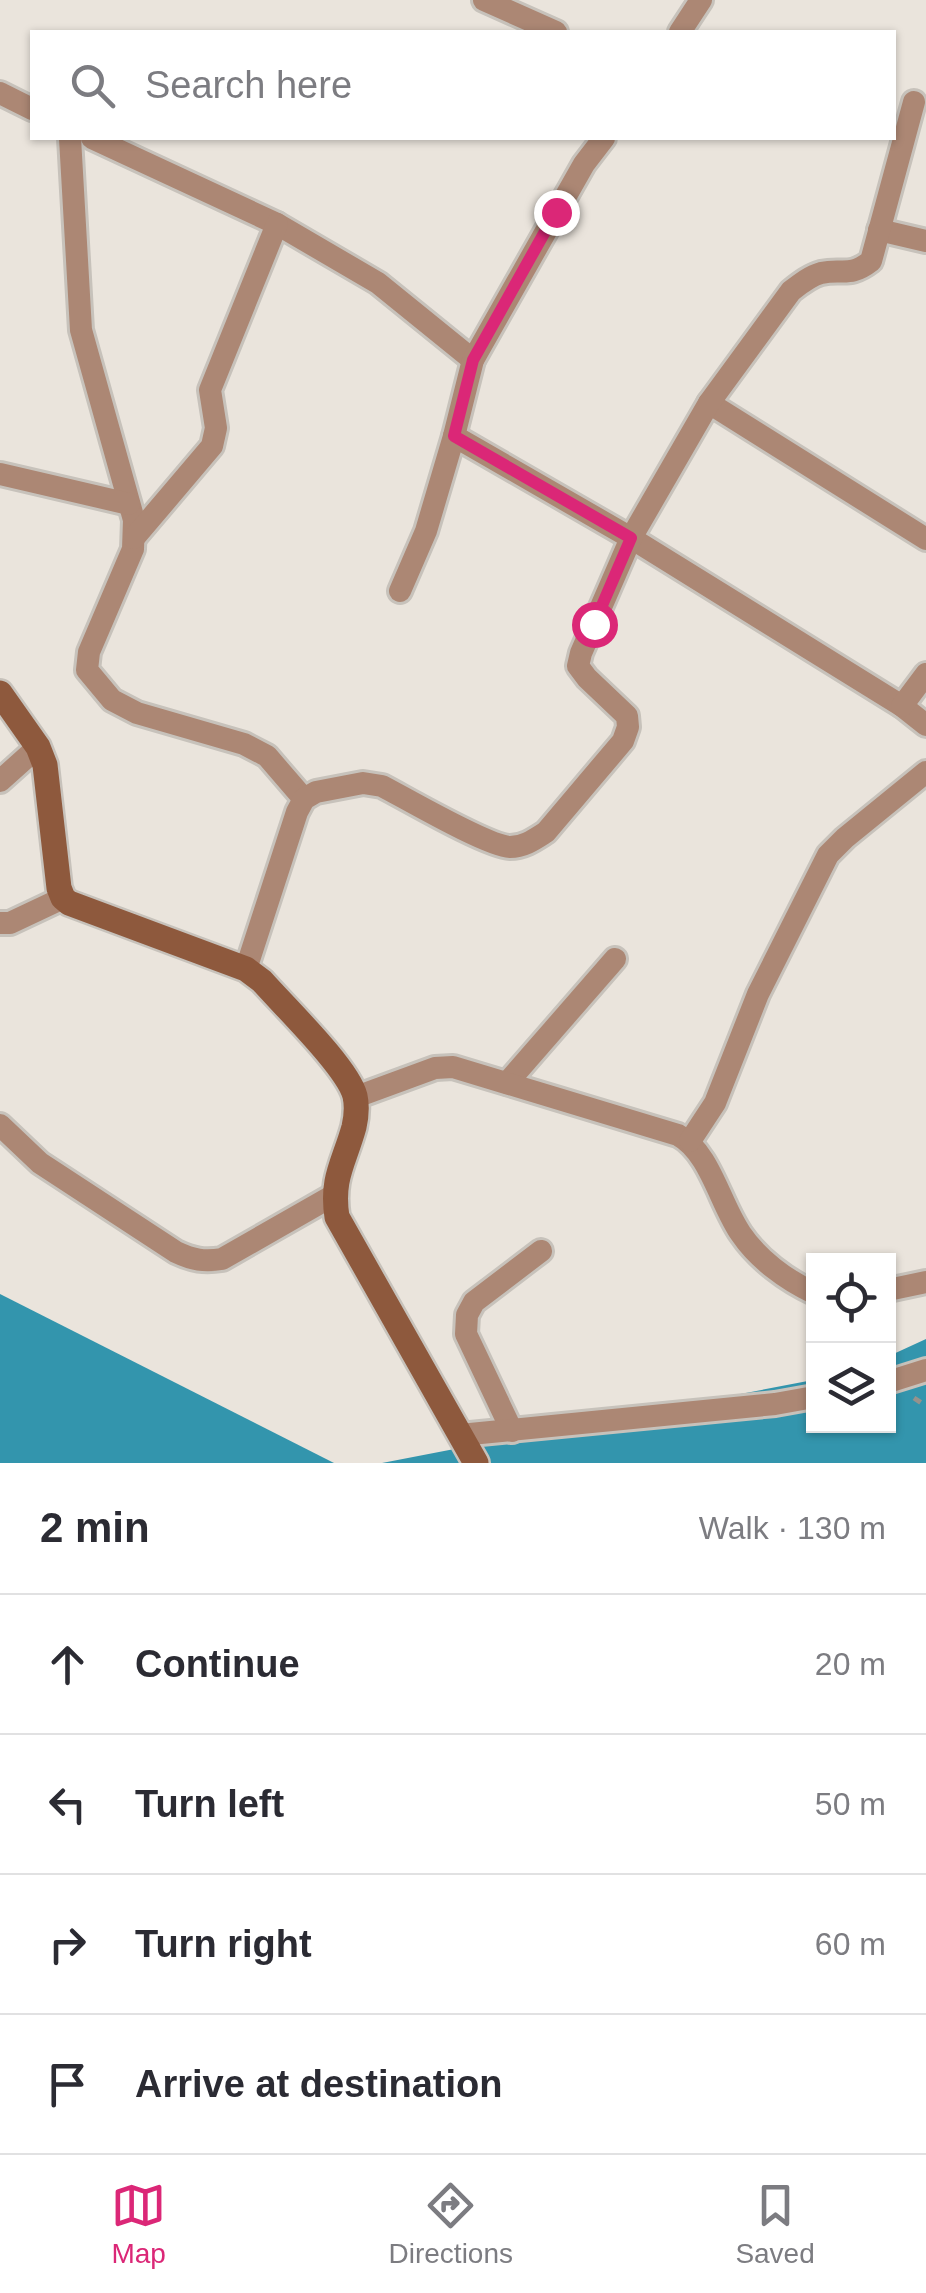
<!DOCTYPE html>
<html lang="en">
<head>
<meta charset="utf-8">
<style>
  :root { --surface:#fff; --page:#f2f2f3; --text:#2b2b33; --muted:#7c7c81; --line:#e1e1e2; --accent:#db2777 }
  body { margin:0; font-family:Arial,sans-serif; background:var(--page); color:var(--text) }
  .controls { position:absolute; right:30px; bottom:30px; display:grid; overflow:hidden; border-radius:0px; box-shadow:0 2px 8px #0004 }
  .controls button { width:90px; height:90px; display:grid; place-items:center; padding:0; border:0; border-bottom:2px solid var(--line); background:var(--surface); color:var(--text); font:50px sans-serif }
  .stop { position:absolute; width:30px; height:30px; margin:-22px; border:8px solid #db2777; border-radius:50%; background:#fff }
  .stop.end { background:#db2777; border-color:#fff; box-shadow:0 2px 10px #0008 }
  .list { margin:0; padding:0; list-style:none }
  h2 { display:flex; justify-content:space-between; align-items:center; height:130px; margin:0; padding:0 40px; font-size:42px }
  h2 small { font-size:32px; font-weight:400; color:var(--muted) }
  .list li { display:grid; grid-template-columns:65px 1fr auto; gap:30px; align-items:center; box-sizing:border-box; height:140px; padding:0 40px; border-top:2px solid var(--line) }
  .list b { display:block; font-size:38px; white-space:nowrap }
  .list em { font-size:32px; font-style:normal; color:var(--muted) }
  .icon { flex:none; width:55px; height:55px; fill:none; stroke:currentColor; stroke-width:2; stroke-linecap:round; stroke-linejoin:round }
  .map { position:relative; flex:none; width:926px; height:1463px; overflow:hidden }
  .search { position:absolute; background:var(--surface); box-shadow:0 2px 8px #0004; left:30px; right:30px; top:30px; height:110px; display:flex; align-items:center; gap:25px; box-sizing:border-box; padding:0 35px; border-radius:0px; color:var(--muted); font-size:38px }
  .sheet { height:690px; background:var(--surface) }
  nav { display:flex; justify-content:space-around; align-items:center; box-sizing:border-box; height:140px; border-top:2px solid var(--line); background:var(--surface); font-size:28px; color:var(--muted) }
  nav a { display:grid; justify-items:center; gap:5px }
  nav .on { color:var(--accent) }
  .map>svg:first-child { display:block }
</style>
</head>
<body>
<div class="map">
<svg width="926" height="1463" viewBox="0 0 926 1463">
  <rect width="100%" height="100%" fill="#eae4dc"/>
  <g fill="#3395ad">
    <polygon points="0,1294 334,1463 0,1463"/>
    <polygon points="926,1339 926,1463 382,1463 813,1380 814,1426 888,1426 889,1356"/>
  </g>
  <g fill="none" stroke-linecap="round" stroke-linejoin="round">
    <g stroke="#c7c2bb" stroke-width="28">
      <g id="street">
        <polyline points="484,0 556,32"/>
        <polyline points="680,32 701,0"/>
        <polyline points="0,93 32,109"/>
        <polyline points="70,138 81,330 134,520 133,549 89,652 87,670 112,700 137,713 244,744 267,756 304,799"/>
        <polyline points="92,138 277,224 378,283 473,360"/>
        <polyline points="879,230 926,241"/>
        <polyline points="709,403 926,539"/>
        <polyline points="454,436 631,538 902,706 926,725"/>
        <polyline points="0,474 129,504"/>
        <polyline points="134,538 212,446 216,428 210,390 277,224"/>
        <polyline points="400,591 426,531 454,436 473,360 584,164 604,138"/>
        <polyline points="902,706 926,674"/>
        <polyline points="0,781 38,747"/>
        <polyline points="0,923 10,923 63,898"/>
        <path d="M246,969L297,812L304,799L316,792L363,783L382,786C407,799 487,846 510,847C524,847 535,839 546,832L623,741L628,727L627,716L587,678L578,666L581,653L631,538L709,403L791,291C800,284 810,276 821,273C843,268 849,278 871,261L914,102"/>
        <polyline points="507,1083 615,959"/>
        <path d="M356,1097L435,1068L453,1067L678,1135C710,1152 720,1204 741,1234C758,1259 786,1280 814,1293"/>
        <path d="M0,1125L40,1163L176,1252C193,1260 204,1262 222,1259L334,1195"/>
        <polyline points="690,1141 715,1103 758,994 828,855 845,838 926,772"/>
        <polyline points="888,1290 926,1282"/>
        <polyline points="888,1382 926,1370"/>
        <polyline points="512,1431 466,1334 467,1315 474,1302 541,1251"/>
        <polyline points="460,1435 775,1404 814,1397"/>
      </g>
    </g>
    <g stroke="#c7c2bb" stroke-width="30">
      <path id="secondary" d="M0,693L38,747L45,765L59,888L63,898L69,903L246,969L262,981C284,1006 348,1068 355,1096C357,1105 356,1118 354,1127C344,1163 331,1178 337,1217L476,1463"/>
    </g>
    <polyline stroke="#96928c" stroke-width="5" stroke-dasharray="8 8" stroke-linecap="butt" points="914,1398 926,1406"/>
    <use href="#street" stroke="#ac8774" stroke-width="22"/>
    <use href="#secondary" stroke="#8e593d" stroke-width="25"/>
  </g>
  <g fill="none" stroke-linecap="round" stroke-linejoin="round">
    <polyline stroke="#db2777" stroke-width="12" points="556,212 473,360 454,436 631,538 594,624"/>
  </g>
</svg>
<div class="controls">
<button><svg class="icon" aria-label="locate" viewBox="0 0 24 24"><circle cx="12" cy="12" r="6"/><path d="M12 2v4M12 18v4M2 12h4M18 12h4"/></svg></button>
<button><svg class="icon" aria-label="layers" viewBox="0 0 24 24"><path d="M12 4l9 5-9 5-9-5zM3 14l9 5 9-5"/></svg></button>
</div>
<div class="stop" style="left:594px;top:624px"></div>
<div class="stop end" style="left:556px;top:212px"></div>
<div class="search"><svg class="icon" aria-label="search" viewBox="0 0 24 24"><circle cx="10" cy="10" r="6"/><path d="M15 15l6 6"/></svg>Search here</div>
</div>
<section class="sheet">
<h2>2 min<small>Walk · 130 m</small></h2>
<ul class="list">
<li><svg class="icon" aria-label="ahead" viewBox="0 0 24 24"><path d="M12 20V5M6 11l6-6 6 6"/></svg><div><b>Continue</b></div><em>20 m</em></li>
<li><svg class="icon" aria-label="left" viewBox="0 0 24 24"><path d="M17 20v-9H6M10 6l-5 5 5 5"/></svg><div><b>Turn left</b></div><em>50 m</em></li>
<li><svg class="icon" aria-label="right" viewBox="0 0 24 24"><path d="M7 20v-9h11M14 6l5 5-5 5"/></svg><div><b>Turn right</b></div><em>60 m</em></li>
<li><svg class="icon" aria-label="arrive" viewBox="0 0 24 24"><path d="M6 21V4h12l-3 4 3 4H6"/></svg><div><b>Arrive at destination</b></div></li>
</ul>
</section>
<nav>
<a class="on"><svg class="icon" aria-label="map" viewBox="0 0 24 24"><path d="M3 6l6-2 6 2 6-2v14l-6 2-6-2-6 2zM9 4v14M15 6v14"/></svg>Map</a>
<a><svg class="icon" aria-label="directions" viewBox="0 0 24 24"><path d="M12 3l9 9-9 9-9-9zM9 14v-3h6M13 9l2 2-2 2"/></svg>Directions</a>
<a><svg class="icon" aria-label="saved" viewBox="0 0 24 24"><path d="M7 4h10v16l-5-4-5 4z"/></svg>Saved</a>
</nav>
</body>
</html>
